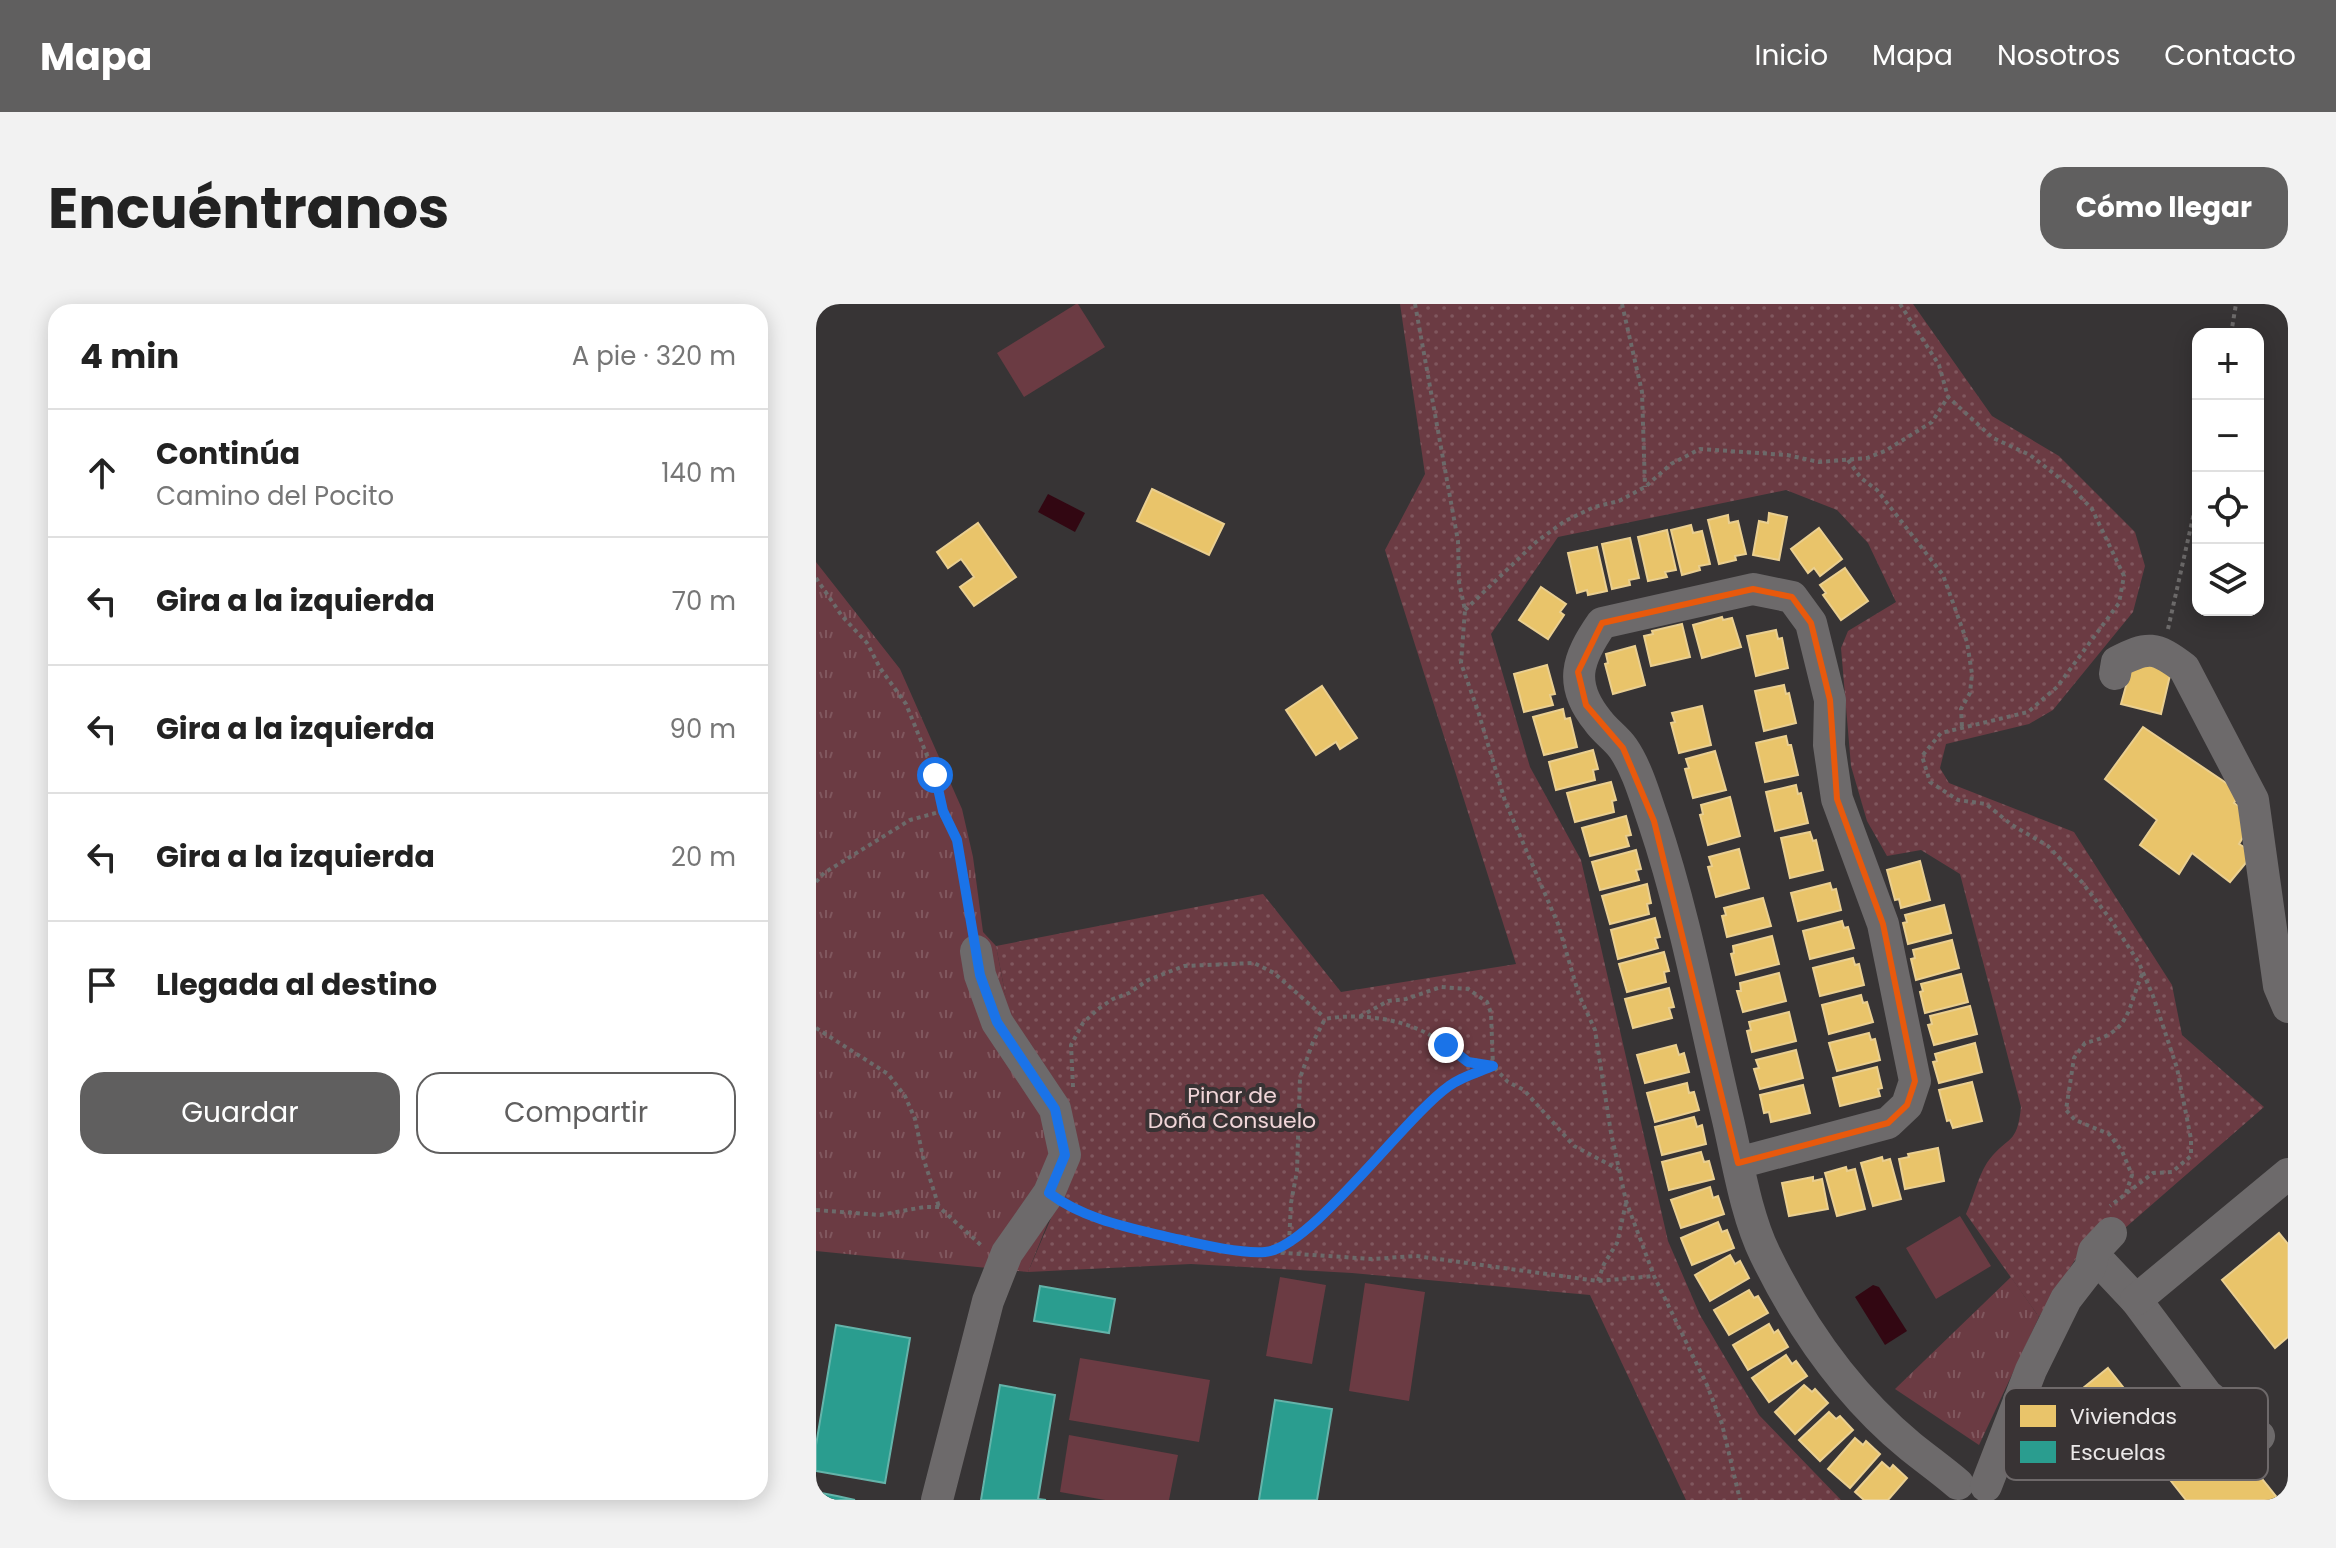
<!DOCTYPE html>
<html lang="es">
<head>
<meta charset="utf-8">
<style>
  :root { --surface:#fff; --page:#f2f2f2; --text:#222; --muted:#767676; --line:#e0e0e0; --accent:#605f5f }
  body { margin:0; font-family:Poppins,sans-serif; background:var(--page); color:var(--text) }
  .controls { position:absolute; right:24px; top:24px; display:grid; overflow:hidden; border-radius:16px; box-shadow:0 4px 20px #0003 }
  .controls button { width:72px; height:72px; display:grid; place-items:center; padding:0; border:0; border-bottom:2px solid var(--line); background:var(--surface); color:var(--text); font:40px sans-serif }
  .stop { position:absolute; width:24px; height:24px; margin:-18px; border:6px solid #1a73e8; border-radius:50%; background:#fff }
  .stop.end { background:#1a73e8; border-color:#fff; box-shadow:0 2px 8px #0008 }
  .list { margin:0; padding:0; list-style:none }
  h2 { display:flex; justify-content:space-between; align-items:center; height:104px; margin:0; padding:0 32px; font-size:34px }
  h2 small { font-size:26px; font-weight:400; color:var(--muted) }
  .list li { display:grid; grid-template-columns:52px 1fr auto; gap:24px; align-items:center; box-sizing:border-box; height:128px; padding:0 32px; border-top:2px solid var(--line) }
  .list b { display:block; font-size:30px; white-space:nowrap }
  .list p { margin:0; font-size:26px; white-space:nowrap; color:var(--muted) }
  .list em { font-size:26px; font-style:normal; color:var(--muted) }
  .actions { display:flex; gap:16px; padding:24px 32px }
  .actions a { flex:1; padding:18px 0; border:2px solid var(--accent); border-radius:24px; text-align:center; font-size:28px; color:var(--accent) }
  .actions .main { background:var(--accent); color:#fff }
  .icon { flex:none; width:44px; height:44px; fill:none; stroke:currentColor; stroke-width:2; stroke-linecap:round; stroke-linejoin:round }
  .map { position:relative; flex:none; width:1472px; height:1196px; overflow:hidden; border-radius:24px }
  header { display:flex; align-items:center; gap:48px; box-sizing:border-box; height:112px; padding:0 40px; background:var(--accent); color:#fff }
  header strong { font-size:38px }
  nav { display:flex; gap:44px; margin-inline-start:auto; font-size:28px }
  .intro { display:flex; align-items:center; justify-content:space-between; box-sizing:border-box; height:192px; padding:0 48px }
  h1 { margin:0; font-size:56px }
  .button { padding:20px 36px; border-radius:24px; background:var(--accent); color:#fff; font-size:28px; font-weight:700 }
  main { display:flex; gap:48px; padding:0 48px }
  aside { flex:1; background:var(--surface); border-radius:24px; box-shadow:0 4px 20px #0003 }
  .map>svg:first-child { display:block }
</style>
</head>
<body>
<header>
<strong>Mapa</strong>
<nav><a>Inicio</a><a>Mapa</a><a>Nosotros</a><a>Contacto</a></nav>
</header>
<div class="intro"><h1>Encuéntranos</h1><a class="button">Cómo llegar</a></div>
<main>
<aside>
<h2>4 min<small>A pie · 320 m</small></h2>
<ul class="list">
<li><svg class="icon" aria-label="ahead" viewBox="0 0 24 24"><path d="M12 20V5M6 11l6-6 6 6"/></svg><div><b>Continúa</b><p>Camino del Pocito</p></div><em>140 m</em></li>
<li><svg class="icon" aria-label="left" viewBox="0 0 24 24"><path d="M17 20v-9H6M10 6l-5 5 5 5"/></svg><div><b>Gira a la izquierda</b></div><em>70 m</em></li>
<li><svg class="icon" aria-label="left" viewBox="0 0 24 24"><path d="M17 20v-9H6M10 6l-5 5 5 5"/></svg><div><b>Gira a la izquierda</b></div><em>90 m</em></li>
<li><svg class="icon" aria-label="left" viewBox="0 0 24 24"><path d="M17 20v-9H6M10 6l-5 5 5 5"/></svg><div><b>Gira a la izquierda</b></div><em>20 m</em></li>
<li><svg class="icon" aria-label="arrive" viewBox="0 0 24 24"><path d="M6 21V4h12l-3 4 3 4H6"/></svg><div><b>Llegada al destino</b></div></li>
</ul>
<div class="actions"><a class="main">Guardar</a><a>Compartir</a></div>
</aside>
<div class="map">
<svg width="1472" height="1196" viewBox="0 0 1472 1196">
  <defs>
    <pattern id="grass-tufts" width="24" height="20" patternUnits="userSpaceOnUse" patternTransform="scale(2)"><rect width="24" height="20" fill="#6b3b43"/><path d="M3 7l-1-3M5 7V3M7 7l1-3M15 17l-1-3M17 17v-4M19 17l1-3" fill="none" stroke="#80575e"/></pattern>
    <pattern id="park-dots" width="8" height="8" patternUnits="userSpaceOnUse" patternTransform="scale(2)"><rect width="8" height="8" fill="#6b3b43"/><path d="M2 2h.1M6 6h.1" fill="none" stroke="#80575e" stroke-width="1.8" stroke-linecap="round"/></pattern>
  </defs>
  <rect width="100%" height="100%" fill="#373435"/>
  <g fill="url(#grass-tufts)">
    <polygon points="0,258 84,365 146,505 157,553 167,628 180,642 189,689 248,801 241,896 212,968 0,947"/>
    <polygon points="1195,973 1223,1013 1163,1141 1079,1085"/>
  </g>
  <path fill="url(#park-dots)" d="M584,0H1097L1176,112L1243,152L1319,228L1329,262L1317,308L1237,406L1213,420L1130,440L1124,464L1133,479L1258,528L1356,681L1366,731L1448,803L1309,924L1298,914L1259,956L1223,1013L1150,910C1157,895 1163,869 1173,856C1192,831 1201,842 1205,803L1144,570L1105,546L1071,552L1051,517L1035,462L1025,344L1032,327L1080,298L1052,239L1021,206L970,186L742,233L675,330L714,463L765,556L852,937L884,1011L943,1111L1025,1196H870L774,991L536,969L375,960L212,968L262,851L204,730L189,689L180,642L447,590L525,688L700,660L569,246L609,170Z"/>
  <g fill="#6b3b43">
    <polygon points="260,0 262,0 289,43 208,93 181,49"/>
    <polygon points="1144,912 1175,962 1120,995 1090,944"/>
    <polygon points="464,973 510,981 496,1060 450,1052"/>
    <polygon points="549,979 609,988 593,1097 533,1087"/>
    <polygon points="264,1054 394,1076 383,1138 253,1116"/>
    <polygon points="253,1131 362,1151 353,1196 289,1196 244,1188"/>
  </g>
  <g fill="#320712">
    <polygon points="232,190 269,209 259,228 222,208"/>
    <polygon points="1057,981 1063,983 1091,1027 1069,1041 1039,993"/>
  </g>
  <g fill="#e9c46a" stroke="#eacf90" stroke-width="2">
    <polygon points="336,185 408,220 393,251 321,217"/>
    <polygon points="953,209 971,213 963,256 937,251 943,217 952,219"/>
    <polygon points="912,211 913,219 922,217 930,250 919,252 920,256 903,260 892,216"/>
    <polygon points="162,219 200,273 158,302 144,283 158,273 151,263 145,255 132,264 121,248"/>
    <polygon points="875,221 877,229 886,227 894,260 883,262 884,266 866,271 855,226"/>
    <polygon points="1003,224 1026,255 1004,272 998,264 992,269 975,245"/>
    <polygon points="851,226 860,266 849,268 851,273 832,277 822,233"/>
    <polygon points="814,234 823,274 813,276 814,281 796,285 786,240"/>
    <polygon points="781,243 791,287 772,291 771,286 761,289 752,249"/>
    <polygon points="1029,264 1052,297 1025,316 1007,291 1010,289 1004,281"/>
    <polygon points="725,283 750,300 744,308 748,311 732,335 703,316"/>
    <polygon points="906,313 907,316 916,314 925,343 886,354 877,321"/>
    <polygon points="866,320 874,353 835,362 828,332 837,330 836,327"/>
    <polygon points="960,326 962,335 966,334 972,364 940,372 931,332"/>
    <polygon points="819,342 829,381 797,390 789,360 792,359 790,350"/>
    <polygon points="1317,357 1355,367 1345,410 1305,400"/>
    <polygon points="731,361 739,390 734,391 737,401 708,408 698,370"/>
    <polygon points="968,381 970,390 973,389 980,419 948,427 939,387"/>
    <polygon points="506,382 541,434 524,445 520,438 500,451 470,406"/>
    <polygon points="886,402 895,441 863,449 855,419 859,418 856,409"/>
    <polygon points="747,405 749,415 754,414 761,443 728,451 717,413"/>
    <polygon points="1327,423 1425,489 1418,499 1432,508 1432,525 1423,540 1438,549 1414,578 1376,549 1363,570 1324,541 1341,516 1289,475"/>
    <polygon points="970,432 972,441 975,441 982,471 949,478 940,439"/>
    <polygon points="777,446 782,465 777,466 779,476 740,486 733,458"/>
    <polygon points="899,447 910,486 877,494 869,465 873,464 870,455"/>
    <polygon points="795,478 800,496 796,497 798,508 759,518 751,489"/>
    <polygon points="980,481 982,490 985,489 992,519 959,527 950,488"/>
    <polygon points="914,493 924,532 892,541 884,511 887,510 885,501"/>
    <polygon points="810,512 815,531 810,532 813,542 774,552 766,524"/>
    <polygon points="994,528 997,537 1000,536 1007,566 974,574 965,534"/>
    <polygon points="923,545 933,584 900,593 892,563 896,562 893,553"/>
    <polygon points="820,546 825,565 820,566 823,576 784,586 776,558"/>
    <polygon points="1104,557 1114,596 1085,604 1083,595 1079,596 1071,566"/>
    <polygon points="1014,579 1016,586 1020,585 1025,606 982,617 975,589"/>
    <polygon points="831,580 835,599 831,600 833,610 794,620 786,592"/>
    <polygon points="947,594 955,622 911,633 906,612 910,611 908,604"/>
    <polygon points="1128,601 1135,629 1092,640 1087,619 1091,618 1089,611"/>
    <polygon points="839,614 844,633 839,634 842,644 802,655 795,626"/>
    <polygon points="1026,617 1028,624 1032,623 1038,644 994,655 987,627"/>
    <polygon points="956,632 963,660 920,671 915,650 918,649 917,642"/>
    <polygon points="1136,636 1143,664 1100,676 1095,655 1099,654 1097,646"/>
    <polygon points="848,648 853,667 848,668 850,678 811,688 803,660"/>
    <polygon points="1037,654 1039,661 1043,660 1048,681 1004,692 997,664"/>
    <polygon points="963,669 970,697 927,708 921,687 925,687 924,679"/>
    <polygon points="1145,670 1152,698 1109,709 1104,688 1107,687 1105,680"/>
    <polygon points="853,684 858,703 853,704 856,714 817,724 809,695"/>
    <polygon points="1045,691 1047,699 1051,698 1057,718 1013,730 1006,701"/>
    <polygon points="1154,702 1161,730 1118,741 1112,721 1116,720 1114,712"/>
    <polygon points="973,708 980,737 936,748 931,727 935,726 933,718"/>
    <polygon points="1053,729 1055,736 1059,735 1064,756 1021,767 1013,739"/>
    <polygon points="1159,739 1166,768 1123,779 1117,758 1121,757 1119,750"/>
    <polygon points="860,741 863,751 868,749 873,768 829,779 821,751"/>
    <polygon points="980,746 987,774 944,785 938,765 943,764 940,756"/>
    <polygon points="1061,763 1066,784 1062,785 1064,792 1024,802 1017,774"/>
    <polygon points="1156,778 1166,817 1137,824 1134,816 1131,817 1123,786"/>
    <polygon points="871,779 873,789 878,788 883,806 839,818 831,789"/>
    <polygon points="987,781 994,809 955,818 953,808 948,809 944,791"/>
    <polygon points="878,813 881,823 886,821 890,840 846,851 839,823"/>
    <polygon points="1122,844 1128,877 1089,885 1083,855 1093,853 1092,850"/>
    <polygon points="885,848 888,858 893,857 898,875 853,886 846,858"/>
    <polygon points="1066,853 1067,857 1074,855 1085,895 1057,902 1045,859"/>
    <polygon points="1030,863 1031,867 1039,865 1049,905 1021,912 1009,869"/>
    <polygon points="997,873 997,877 1006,875 1012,905 973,912 966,879"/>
    <polygon points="894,883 897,894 902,892 908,910 865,924 855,896"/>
    <polygon points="902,918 906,928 911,926 918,944 876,961 865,934"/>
    <polygon points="1463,929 1472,940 1472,1033 1459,1044 1406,976"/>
    <polygon points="914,951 919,960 924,957 933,974 894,997 879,971"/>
    <polygon points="933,986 938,994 942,992 952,1009 913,1031 898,1006"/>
    <polygon points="953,1020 958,1029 962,1026 972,1043 932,1066 917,1041"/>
    <polygon points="970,1051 976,1060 980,1057 991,1072 953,1098 936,1074"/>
    <polygon points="1292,1064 1350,1137 1390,1105 1463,1196 1370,1196 1328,1143 1287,1175 1235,1110"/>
    <polygon points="988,1081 996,1088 999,1085 1012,1099 979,1130 959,1108"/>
    <polygon points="1013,1108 1020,1115 1024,1112 1037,1126 1004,1157 983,1136"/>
    <polygon points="1039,1134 1047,1141 1050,1137 1064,1150 1034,1184 1012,1165"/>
    <polygon points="1066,1158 1074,1165 1077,1161 1091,1174 1072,1196 1048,1196 1039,1188"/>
  </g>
  <g fill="#2a9d8f" stroke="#64b4aa" stroke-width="2">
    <polygon points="224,982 299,995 293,1029 218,1017"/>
    <polygon points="20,1021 94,1034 69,1179 0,1167 0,1141"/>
    <polygon points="184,1081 239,1091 222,1195 230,1196 165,1196"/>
    <polygon points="459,1096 516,1105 501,1196 443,1196"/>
    <polygon points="0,1188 21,1192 39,1196 0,1196"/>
  </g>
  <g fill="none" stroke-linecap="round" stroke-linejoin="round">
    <g stroke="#6c6a6a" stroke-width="4" stroke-dasharray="4 4" stroke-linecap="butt">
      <polyline points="599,0 642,237 643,278 649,306 645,359 662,407 689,497 742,620 763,691 779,726 795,829 810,897 838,972 891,1081 906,1120 924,1196"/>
      <polyline points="806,0 826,88 829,183"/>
      <polyline points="1084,0 1123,61 1132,93 1177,134 1214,151 1255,183 1276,205 1308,272 1303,299 1241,383 1212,408 1125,429 1106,452 1114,478 1142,496 1170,500 1196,521 1232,542 1265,577 1295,616 1323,659 1337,692 1361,764 1375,835 1375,852 1356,868 1337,869 1294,902"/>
      <polyline points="1415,30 1420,0"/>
      <polyline points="1032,156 1045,174 1061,186 1127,271 1151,338 1156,370 1154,389 1145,405 1146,423"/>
      <polyline points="0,274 26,312 51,339 64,364 90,400 119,471 127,507 141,536 156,620"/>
      <polyline points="649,306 720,238 749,217 778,203 803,197 829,183 855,160 884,145 971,151 1003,158 1051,154 1069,147 1116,118 1132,93"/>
      <polyline points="1352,325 1382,191"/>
      <polyline points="0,578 8,569 94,516 127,507"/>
      <polyline points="0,724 72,770 89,792 99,815 107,853 123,903"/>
      <polyline points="257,783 255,741 267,719 282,705 297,695 313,689 332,676 368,662 438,659 458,669 508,713"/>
      <path d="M1310,889L1316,871L1306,847L1293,830L1259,816L1250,806L1258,754L1269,739C1316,728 1310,707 1327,668"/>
      <polyline points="255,903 268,910 307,923 389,942 439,947 556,955 600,952 782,977 838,972"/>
      <polyline points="0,906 64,911 108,903 123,903 166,942"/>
      <path d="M473,939L475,899L481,867L484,774L497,738L509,715C541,709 583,714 612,730C625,737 640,753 653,758C660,760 670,761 677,762L675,709L671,698L652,685L625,683L590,695L572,697L543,713"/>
      <polyline points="454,947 481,933 527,891 591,819 634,780 677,762 692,778 708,786 758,842 802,865"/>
      <polyline points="782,977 788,960 801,939 810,899"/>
    </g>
    <g stroke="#6d6a6b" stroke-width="32">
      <path d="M1299,370L1301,358C1332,342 1339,342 1368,364L1437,496L1463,682L1472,703"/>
      <path d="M922,859L1072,819L1091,801L1099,777L1067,620L1021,495L1013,441L1014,396L995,319L976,293L937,285L786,319C761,355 752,380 782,417C789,427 800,434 807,444C821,464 829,493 837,516C870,614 888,716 912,816C922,859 930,911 949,950C985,1024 1031,1090 1094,1142C1110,1155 1127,1167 1142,1180"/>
      <polyline points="1274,964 1287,961 1320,996 1391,1091 1443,1132"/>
      <polyline points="1320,996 1472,870"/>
      <polyline points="1170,1182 1215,1066 1250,995 1274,964 1278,947 1295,929"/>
      <polyline points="121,1196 172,997 191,949 233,889 249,851 239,805 181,718 164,671 160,647"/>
    </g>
  </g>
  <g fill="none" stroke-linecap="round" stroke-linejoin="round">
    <path stroke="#1a73e8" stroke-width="10" d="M119,471L127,507L141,536L164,671L181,718L239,805L249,851L233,889C268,915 310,923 352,933C379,939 422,950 449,948C494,945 588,814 633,782C645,773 663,768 677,762L652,758L630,741"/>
  </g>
  <path fill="none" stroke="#e8590c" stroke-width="6" stroke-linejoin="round" d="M937,285L976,293L995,319L1014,396L1021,495L1067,620L1099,777L1091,801L1072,819L922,859L838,517L807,444L770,401L762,368L786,319Z"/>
  <g text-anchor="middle" stroke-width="8" stroke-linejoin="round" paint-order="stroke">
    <g font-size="22" fill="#f0d5d8" stroke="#383334">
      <text x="416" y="799">Pinar de<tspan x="416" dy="25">Doña Consuelo</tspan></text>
    </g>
  </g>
  <rect x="1188" y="1084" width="264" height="92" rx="12" fill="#383334" stroke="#6e696a" stroke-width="2"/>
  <rect x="1204" y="1101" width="36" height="22" fill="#e9c46a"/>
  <rect x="1204" y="1137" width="36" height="22" fill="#2a9d8f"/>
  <g font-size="22" fill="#ebe8e8">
    <text x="1254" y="1120">Viviendas</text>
    <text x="1254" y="1156">Escuelas</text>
  </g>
</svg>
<div class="controls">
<button>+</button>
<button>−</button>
<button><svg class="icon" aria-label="locate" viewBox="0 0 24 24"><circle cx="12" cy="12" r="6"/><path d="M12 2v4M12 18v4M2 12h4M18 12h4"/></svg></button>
<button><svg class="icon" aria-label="layers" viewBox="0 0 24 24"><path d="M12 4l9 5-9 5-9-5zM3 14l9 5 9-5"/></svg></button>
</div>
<div class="stop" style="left:119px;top:471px"></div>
<div class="stop end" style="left:630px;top:741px"></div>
</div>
</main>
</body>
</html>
